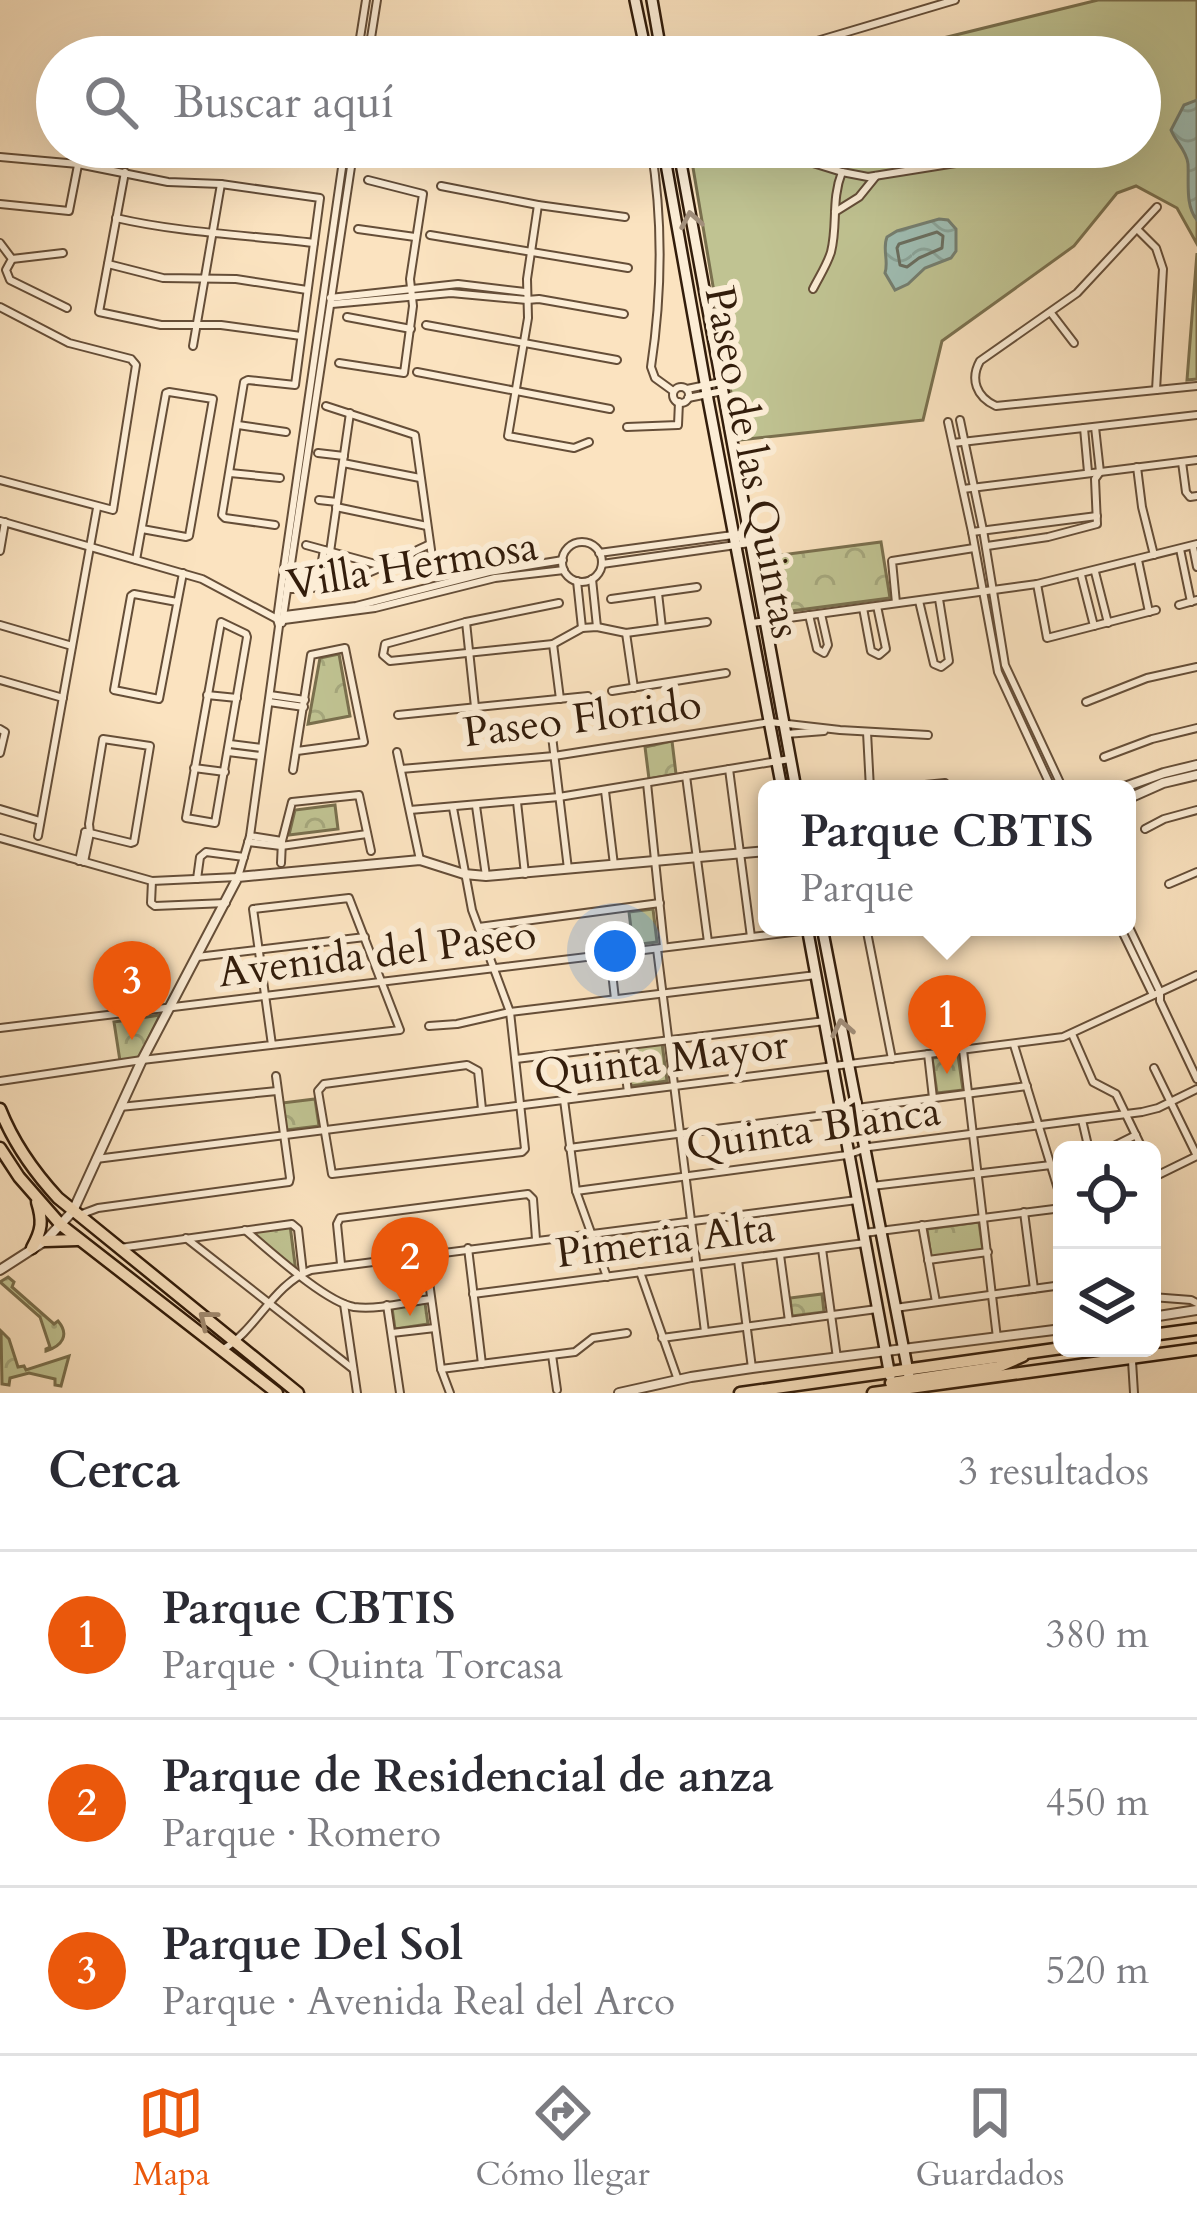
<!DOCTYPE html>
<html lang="es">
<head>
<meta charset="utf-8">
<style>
  :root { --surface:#fff; --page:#f7f7f7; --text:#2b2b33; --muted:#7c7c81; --line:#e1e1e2; --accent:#ea580c }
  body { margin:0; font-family:Cardo,serif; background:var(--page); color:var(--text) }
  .controls { position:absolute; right:36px; bottom:36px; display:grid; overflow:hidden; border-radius:18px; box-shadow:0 12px 48px #0002 }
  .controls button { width:108px; height:108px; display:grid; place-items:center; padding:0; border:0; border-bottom:3px solid var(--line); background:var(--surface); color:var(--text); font:60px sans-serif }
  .you { position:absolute; left:615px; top:951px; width:42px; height:42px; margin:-30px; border:9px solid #fff; border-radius:50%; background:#1a73e8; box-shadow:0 0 0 18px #1a73e833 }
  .badge { display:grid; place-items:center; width:78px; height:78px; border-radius:50%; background:var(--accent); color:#fff; font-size:39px; font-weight:700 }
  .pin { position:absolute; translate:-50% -99px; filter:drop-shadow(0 3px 6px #0008) }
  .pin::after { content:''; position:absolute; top:63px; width:42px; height:36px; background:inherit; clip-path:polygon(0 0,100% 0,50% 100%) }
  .popup { position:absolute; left:758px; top:780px; width:378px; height:156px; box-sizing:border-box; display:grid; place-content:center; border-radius:18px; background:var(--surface); filter:drop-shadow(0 3px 9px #0005); font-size:39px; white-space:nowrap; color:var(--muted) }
  .popup b { font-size:45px; color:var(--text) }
  .popup::after { content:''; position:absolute; left:50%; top:100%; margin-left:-24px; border:24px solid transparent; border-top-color:var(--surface) }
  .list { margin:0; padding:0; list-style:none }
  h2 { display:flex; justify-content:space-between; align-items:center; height:156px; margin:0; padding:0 48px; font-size:51px }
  h2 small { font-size:39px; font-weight:400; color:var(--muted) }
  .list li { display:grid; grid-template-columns:78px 1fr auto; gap:36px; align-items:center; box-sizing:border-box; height:168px; padding:0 48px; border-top:3px solid var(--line) }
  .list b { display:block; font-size:45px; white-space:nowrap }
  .list p { margin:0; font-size:39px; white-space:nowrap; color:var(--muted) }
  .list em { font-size:39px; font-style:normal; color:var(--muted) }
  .icon { flex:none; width:66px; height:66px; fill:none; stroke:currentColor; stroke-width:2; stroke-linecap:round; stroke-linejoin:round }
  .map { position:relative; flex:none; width:1197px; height:1393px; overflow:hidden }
  .search { position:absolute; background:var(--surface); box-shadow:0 12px 48px #0002; left:36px; right:36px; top:36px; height:132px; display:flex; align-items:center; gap:30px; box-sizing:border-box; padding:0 42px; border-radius:66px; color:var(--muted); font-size:45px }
  .sheet { height:660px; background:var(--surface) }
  nav { display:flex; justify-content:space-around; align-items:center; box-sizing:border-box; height:168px; border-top:3px solid var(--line); background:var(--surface); font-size:33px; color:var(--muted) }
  nav a { display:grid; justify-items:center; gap:6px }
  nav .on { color:var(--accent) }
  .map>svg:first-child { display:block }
</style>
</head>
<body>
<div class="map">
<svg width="1197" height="1393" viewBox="0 0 1197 1393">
  <defs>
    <pattern id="park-crowns" width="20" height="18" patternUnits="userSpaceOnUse" patternTransform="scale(3)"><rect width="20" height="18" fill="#c0c392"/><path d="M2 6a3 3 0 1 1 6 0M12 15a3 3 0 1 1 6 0" fill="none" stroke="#a5a77d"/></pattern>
    <pattern id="garden-dots" width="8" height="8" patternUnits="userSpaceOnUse" patternTransform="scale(3)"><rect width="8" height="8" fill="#c0c392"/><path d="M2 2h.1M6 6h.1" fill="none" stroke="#a5a77d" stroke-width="1.8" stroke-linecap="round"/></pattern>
    <pattern id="water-waves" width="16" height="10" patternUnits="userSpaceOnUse" patternTransform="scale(3)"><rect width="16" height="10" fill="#9fbeb4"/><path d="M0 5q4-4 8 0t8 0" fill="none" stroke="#89a399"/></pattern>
  </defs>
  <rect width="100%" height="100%" fill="#fbe3c0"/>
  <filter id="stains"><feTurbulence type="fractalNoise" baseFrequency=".00167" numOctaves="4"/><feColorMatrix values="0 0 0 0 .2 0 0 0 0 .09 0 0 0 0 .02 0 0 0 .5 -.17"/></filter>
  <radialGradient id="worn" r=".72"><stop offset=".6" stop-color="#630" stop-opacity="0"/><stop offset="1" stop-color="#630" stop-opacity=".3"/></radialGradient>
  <g fill="#c0c392" stroke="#7a704e" stroke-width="3">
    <polygon points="1098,0 1197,0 1197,244 1177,208 1136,186 1117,193 1074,246 942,341 923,420 739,440 690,150 694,147 1140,147 1140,57 866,57"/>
    <polygon points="1197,253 1197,379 1187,380"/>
  </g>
  <g fill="url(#park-crowns)" stroke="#7a704e" stroke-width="3">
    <polygon points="881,542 890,598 768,614 758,558"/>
    <polygon points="339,654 350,716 308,724 320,658"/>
    <polygon points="672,741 676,774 649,779 645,747"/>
    <polygon points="335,805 338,829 289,835 295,810"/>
    <polygon points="653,909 657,942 633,945 629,912"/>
    <polygon points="160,1015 139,1058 120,1061 114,1022"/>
    <polygon points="662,1043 667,1081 631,1086 626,1047"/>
    <polygon points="958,1055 963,1090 937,1093 932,1058"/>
    <polygon points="315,1099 319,1126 286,1130 282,1103"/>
    <polygon points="979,1222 983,1251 931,1258 927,1229"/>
    <polygon points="290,1225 296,1272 246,1230"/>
    <polygon points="822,1294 824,1312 792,1316 790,1298"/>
    <polygon points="425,1303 428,1324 395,1329 392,1308"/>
    <polygon points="1,1331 9,1339 18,1367 24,1366 26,1370 69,1356 61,1386 55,1385 55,1379 29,1373 10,1378 9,1385 2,1384"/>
  </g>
  <path fill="url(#garden-dots)" stroke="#7a704e" stroke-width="3" d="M8,1277L14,1282L12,1287L54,1324L58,1321C70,1335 62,1346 46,1351V1349L50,1347L40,1317L0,1282Z"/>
  <g fill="url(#water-waves)" stroke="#747e70" stroke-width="3">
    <path d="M1197,100V220C1185,206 1189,182 1188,164C1187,151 1175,141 1171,130L1184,105Z"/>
    <path d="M939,219L948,220L956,229V251L951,258L925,268L908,284L895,290L885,273C889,261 882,249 887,237L897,231Z"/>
  </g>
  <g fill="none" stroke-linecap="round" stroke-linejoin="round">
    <polygon stroke="#696e60" stroke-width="3" points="937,232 943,236 942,248 919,258 907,267 900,265 897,248 899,244"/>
    <g stroke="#654e38" stroke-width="10">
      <g id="minor">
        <polyline points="357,57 366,0"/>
        <polyline points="368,57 377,0"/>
        <polyline points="779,57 807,44 955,0"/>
        <path d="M651,147C663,220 662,294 651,367L655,378L673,391"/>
        <polyline points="749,147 760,154 772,154"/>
        <polyline points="761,147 842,172 868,177 987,158 1005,147"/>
        <polyline points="0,157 78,164 168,182 221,184 320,198 295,385 248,380 244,382 222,515 225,518 275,525"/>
        <polyline points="125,172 99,312 161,325 221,325 301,336"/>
        <polyline points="441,186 538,205 625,217"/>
        <polyline points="0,204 69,211 78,165"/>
        <polyline points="538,205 527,279 528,318 508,436 574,448 589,442"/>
        <path d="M1157,207L1077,293L980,361C970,379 976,397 996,406L1197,386"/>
        <polyline points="835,212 859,197 876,176"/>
        <path d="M116,218C181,233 248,235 314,243"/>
        <polyline points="358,229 415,237"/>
        <polyline points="1138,230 1156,248 1163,269 1156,390"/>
        <polyline points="430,235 628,268"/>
        <polyline points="0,243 12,259 6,270 10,280 67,308"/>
        <polyline points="12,259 63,253"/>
        <polyline points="108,264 163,278 236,279 307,290"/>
        <path d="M813,289C819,277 827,265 831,252C838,224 831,200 842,172"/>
        <polyline points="330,298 458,284 525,292"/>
        <polyline points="332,304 451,293 527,300 539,299 624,314"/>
        <polyline points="0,307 69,343 131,359 136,365 113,510 0,480"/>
        <polyline points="1051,313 1074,343"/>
        <polyline points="347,317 411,329"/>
        <polyline points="426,325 617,360"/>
        <polyline points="193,346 221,184"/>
        <polyline points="339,363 404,373 413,306 410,279 423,194 368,180"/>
        <polyline points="417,372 610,409"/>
        <circle cx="681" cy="395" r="8"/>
        <polyline points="687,389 721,382"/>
        <polyline points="688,398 723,391"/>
        <polyline points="326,406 415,435 433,564"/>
        <polyline points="960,420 983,530 1005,665 1063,789"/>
        <polyline points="948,422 972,532 998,672 1052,789"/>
        <polyline points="238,425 286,432"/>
        <polyline points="627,427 678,425 679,402"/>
        <polyline points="1084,428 1088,472"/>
        <polyline points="953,443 1197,415"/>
        <polyline points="318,453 344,456"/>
        <polyline points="1182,462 1186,492 1190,497 1197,496"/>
        <polyline points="343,463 420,478"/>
        <polyline points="1137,467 1142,507 1154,555"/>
        <polyline points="230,473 280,478"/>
        <polyline points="963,489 1197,460"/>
        <polyline points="319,500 337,502"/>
        <polyline points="336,507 427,526"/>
        <polyline points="0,521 202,579 277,619 284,620 375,608 495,578 564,570"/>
        <polyline points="972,532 1097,516"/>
        <circle cx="582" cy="562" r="20"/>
        <polyline points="306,545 379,565"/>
        <polyline points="987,546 1048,537 1097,524 1095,479 1100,472 1095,427"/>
        <polyline points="1193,547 1197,567"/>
        <polyline points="1180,549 1191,602"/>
        <polyline points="0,551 5,522"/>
        <polyline points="330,552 350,413"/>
        <polyline points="599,553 748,533"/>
        <polyline points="136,560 166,393 169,392 213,399 189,536 186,537 142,529"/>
        <polyline points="1138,560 1149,612"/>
        <polyline points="602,564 750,543"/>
        <polyline points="1095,572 1108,623"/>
        <polyline points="1081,575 1094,626"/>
        <polyline points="592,579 597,627"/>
        <polyline points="577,581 582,628"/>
        <polyline points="288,582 322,585"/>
        <polyline points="318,582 324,550"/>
        <polyline points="1037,584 1047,638 1156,610"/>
        <path d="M287,589C342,591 381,567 430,544"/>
        <polyline points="658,593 662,628"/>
        <polyline points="611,599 697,587"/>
        <polyline points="919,601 934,664 941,667 949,661 939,599"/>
        <polyline points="177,602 134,594 131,596 114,690 159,699 183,573"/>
        <polyline points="559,603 466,622 385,644 383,655 390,661 553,644 582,628 597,627 626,633 707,622"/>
        <polyline points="896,603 892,561 974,548"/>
        <polyline points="1179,605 1197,600"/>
        <polyline points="863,608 871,651 879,655 886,649 877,606"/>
        <polyline points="285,615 356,606 489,572 563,560"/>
        <polyline points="809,615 817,649 824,653 828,645 821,614"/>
        <polygon points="221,622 246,634 247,637 215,823 186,818"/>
        <polyline points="466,622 475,707"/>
        <polyline points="282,623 354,147"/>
        <polyline points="752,623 1037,584 1197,544"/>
        <polyline points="0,625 72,646"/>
        <polyline points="626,633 634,688"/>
        <polyline points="553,644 560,699"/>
        <polyline points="0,680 63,698"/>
        <polyline points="612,691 726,673"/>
        <polyline points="207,695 237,698"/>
        <polyline points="270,695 305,700"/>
        <polyline points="269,702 304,707"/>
        <polyline points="1086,702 1147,678 1197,667"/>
        <polyline points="398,715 588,696"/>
        <polyline points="0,729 5,732 0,753"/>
        <polyline points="867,732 870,789"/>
        <polyline points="786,734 824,731"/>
        <polyline points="552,736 568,869"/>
        <polyline points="230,744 262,748"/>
        <polyline points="228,752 260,756"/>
        <polyline points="397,752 420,860"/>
        <polyline points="1104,757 1152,739 1197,728"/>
        <polyline points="194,768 225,772"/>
        <polyline points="401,769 554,756 770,722 840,730 928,735"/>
        <polyline points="729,769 751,937"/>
        <polyline points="293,770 311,655 345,648 364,742 297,751"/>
        <polyline points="686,776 708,942"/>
        <polyline points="647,783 664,947"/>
        <polyline points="885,789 945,783"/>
        <polyline points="605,791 614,865"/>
        <polyline points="517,802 525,874"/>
        <polyline points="476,806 486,876"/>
        <polyline points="453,808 472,910 510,1012 525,1149 522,1152 332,1174 318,1091 324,1084 467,1065 478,1071 482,1109"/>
        <polyline points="0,809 40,821"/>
        <polyline points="410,810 559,797 790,759"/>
        <polyline points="1145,829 1164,819 1197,810"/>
        <polyline points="38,836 97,508"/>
        <polyline points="250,836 282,841"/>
        <polyline points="0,838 152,881 238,877 250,836 279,626 277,619 282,582 345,147"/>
        <polyline points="248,842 281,846 367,834"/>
        <polyline points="79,861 85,833"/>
        <polyline points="84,862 90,833 89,824 103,739 150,746 134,842 131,843 90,833 85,832"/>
        <polyline points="281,863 282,841 292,802 359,795 371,851"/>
        <polyline points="197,879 200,857 206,852 244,857"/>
        <polyline points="152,881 151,903 155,906 226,903"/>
        <polyline points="1169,884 1197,872"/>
        <polyline points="1127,923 1160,992 1160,1001 1197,1079"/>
        <polyline points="479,927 660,903"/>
        <polyline points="866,927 892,1059"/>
        <polyline points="1120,927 1153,995"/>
        <polyline points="657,949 705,1332"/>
        <polyline points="610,955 615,999"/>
        <polyline points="197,957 365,937"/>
        <polyline points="429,1026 457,1024 510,1012 816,975"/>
        <polyline points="0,1028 834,927"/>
        <polyline points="1072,1034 1093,1082 1116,1094 1143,1150"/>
        <polyline points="1014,1045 1062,1202"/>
        <polyline points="622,1046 628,1092"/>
        <polyline points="963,1050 997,1338"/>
        <polyline points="928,1054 933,1098"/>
        <polyline points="516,1059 825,1021"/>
        <polyline points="1154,1068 1197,1156"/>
        <polyline points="0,1081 142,1060 400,1030 349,898 253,909 272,1045"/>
        <polyline points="564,1100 576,1191 607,1277"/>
        <polyline points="120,1107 277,1091"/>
        <polyline points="857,1108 1027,1086"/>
        <polyline points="1082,1120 1089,1150"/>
        <polyline points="569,1148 840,1113"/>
        <polyline points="1106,1150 1136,1135"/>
        <polyline points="96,1159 1063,1037 1197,975"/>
        <polyline points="1152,1178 1197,1156"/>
        <polyline points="872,1186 1051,1165"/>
        <polyline points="576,1191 847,1155 869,1147 1142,1112 1158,1108 1197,1089"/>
        <polyline points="1024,1212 1034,1289"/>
        <polyline points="82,1214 98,1208 289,1182 290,1178 276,1076"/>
        <polyline points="922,1225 936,1302"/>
        <path d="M245,1230C269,1250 325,1302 354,1307C379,1310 407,1302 431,1299"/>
        <polyline points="864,1233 1062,1208"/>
        <polyline points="186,1238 353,1369"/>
        <polyline points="120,1248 292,1224 298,1229 303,1273"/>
        <polyline points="468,1248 482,1364"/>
        <polyline points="822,1249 837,1358"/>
        <polyline points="425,1253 441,1369 450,1393"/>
        <polyline points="780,1255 789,1321"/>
        <polyline points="738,1260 752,1368"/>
        <polyline points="928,1260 988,1252"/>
        <polyline points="341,1264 337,1224 340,1218 528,1194 533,1199 536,1239"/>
        <polyline points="640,1272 678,1380"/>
        <polyline points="473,1294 865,1243"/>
        <polyline points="1152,1297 1191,1300 1197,1303"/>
        <polyline points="344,1304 357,1393"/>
        <polyline points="387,1305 400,1393"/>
        <polyline points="895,1308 1062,1285"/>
        <polyline points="392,1333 435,1328"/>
        <polyline points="662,1338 877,1309"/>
        <path d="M222,1350C257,1330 272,1285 311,1270L857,1200"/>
        <polyline points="552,1355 557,1390"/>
        <polyline points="1132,1361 1134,1393"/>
        <polyline points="441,1369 575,1352 593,1338 627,1333"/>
      </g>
    </g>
    <g stroke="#654e38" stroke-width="12">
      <g id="tertiary">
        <polyline points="1119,789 1164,773 1197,765"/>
        <polyline points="1127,799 1163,783 1197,775"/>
        <polyline points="0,1270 45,1241 73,1211 142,1060 238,877 420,860 464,874 486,876 767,851"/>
        <polyline points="1152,1317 1197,1310"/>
        <polyline points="619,1393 691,1377 752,1368 1062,1329"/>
      </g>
    </g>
    <g stroke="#331d0b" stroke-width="14">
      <g id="secondary">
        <polyline points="635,0 647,57"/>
        <polyline points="652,0 662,57"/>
        <polyline points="663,147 707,394 782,789"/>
        <polyline points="678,147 796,789"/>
        <polyline points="807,927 890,1376"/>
        <polyline points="822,927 911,1387"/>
      </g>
    </g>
    <g stroke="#331d0b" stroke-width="15">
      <g id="primary">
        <path d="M0,1109C13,1142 34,1172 58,1198L298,1393"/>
        <polyline points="0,1148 19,1177 61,1225 277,1393"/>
        <polyline points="45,1241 77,1240"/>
        <path d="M32,1248C42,1230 43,1221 37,1202"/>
        <polyline points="1152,1335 1197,1329"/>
        <polyline points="891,1383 998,1367 1023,1356"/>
        <polyline points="740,1393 1062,1348"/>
        <polyline points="873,1393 1197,1349"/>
      </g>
    </g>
    <use href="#minor" stroke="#fcedd6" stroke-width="6"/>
    <use href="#tertiary" stroke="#fcedd6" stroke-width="8"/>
    <use href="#secondary" stroke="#fcedd6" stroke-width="9"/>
    <use href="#primary" stroke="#fbe3c0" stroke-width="10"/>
  </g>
  <defs><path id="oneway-chevron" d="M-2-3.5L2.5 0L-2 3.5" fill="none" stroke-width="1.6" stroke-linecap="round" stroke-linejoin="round" transform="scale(3)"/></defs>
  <g stroke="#a28f7b">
    <use href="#oneway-chevron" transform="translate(691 220) rotate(-100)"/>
    <use href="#oneway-chevron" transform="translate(842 1028) rotate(-101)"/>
  </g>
  <use stroke="#a18a6f" href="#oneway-chevron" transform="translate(207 1319) rotate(-141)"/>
  <g text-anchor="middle" stroke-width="12" stroke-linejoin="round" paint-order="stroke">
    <g font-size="42" fill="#331d0b" stroke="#fcedd6">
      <text transform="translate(754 462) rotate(79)" y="15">Paseo de las Quintas</text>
      <text transform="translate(412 564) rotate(-9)" y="15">Villa Hermosa</text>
      <text transform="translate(582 717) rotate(-7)" y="15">Paseo Florido</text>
      <text transform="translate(377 952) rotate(-7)" y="15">Avenida del Paseo</text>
      <text transform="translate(661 1058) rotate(-7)" y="15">Quinta Mayor</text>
      <text transform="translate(813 1127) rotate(-8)" y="15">Quinta Blanca</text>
      <text transform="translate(665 1239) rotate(-7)" y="15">Pimeria Alta</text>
    </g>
  </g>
  <rect width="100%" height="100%" filter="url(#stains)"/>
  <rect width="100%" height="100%" fill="url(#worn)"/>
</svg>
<div class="controls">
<button><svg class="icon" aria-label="locate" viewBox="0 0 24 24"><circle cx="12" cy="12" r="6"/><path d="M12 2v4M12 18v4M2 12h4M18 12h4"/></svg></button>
<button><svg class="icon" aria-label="layers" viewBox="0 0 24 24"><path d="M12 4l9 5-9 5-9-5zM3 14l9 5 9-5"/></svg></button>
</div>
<div class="you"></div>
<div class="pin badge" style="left:947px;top:1074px">1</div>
<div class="popup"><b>Parque CBTIS</b>Parque</div>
<div class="pin badge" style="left:410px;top:1316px">2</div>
<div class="pin badge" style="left:132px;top:1040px">3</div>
<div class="search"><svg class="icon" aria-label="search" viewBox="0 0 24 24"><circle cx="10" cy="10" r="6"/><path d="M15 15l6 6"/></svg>Buscar aquí</div>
</div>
<section class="sheet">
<h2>Cerca<small>3 resultados</small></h2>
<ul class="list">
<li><span class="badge">1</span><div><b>Parque CBTIS</b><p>Parque · Quinta Torcasa</p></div><em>380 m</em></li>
<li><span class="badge">2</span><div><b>Parque de Residencial de anza</b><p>Parque · Romero</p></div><em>450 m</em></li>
<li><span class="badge">3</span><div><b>Parque Del Sol</b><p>Parque · Avenida Real del Arco</p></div><em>520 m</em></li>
</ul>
</section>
<nav>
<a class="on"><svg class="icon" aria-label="map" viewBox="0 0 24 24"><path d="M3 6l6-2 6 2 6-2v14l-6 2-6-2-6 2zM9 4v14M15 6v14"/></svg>Mapa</a>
<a><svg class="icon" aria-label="directions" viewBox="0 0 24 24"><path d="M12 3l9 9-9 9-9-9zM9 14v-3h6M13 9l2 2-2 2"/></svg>Cómo llegar</a>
<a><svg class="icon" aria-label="saved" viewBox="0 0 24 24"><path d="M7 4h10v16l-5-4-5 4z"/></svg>Guardados</a>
</nav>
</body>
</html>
